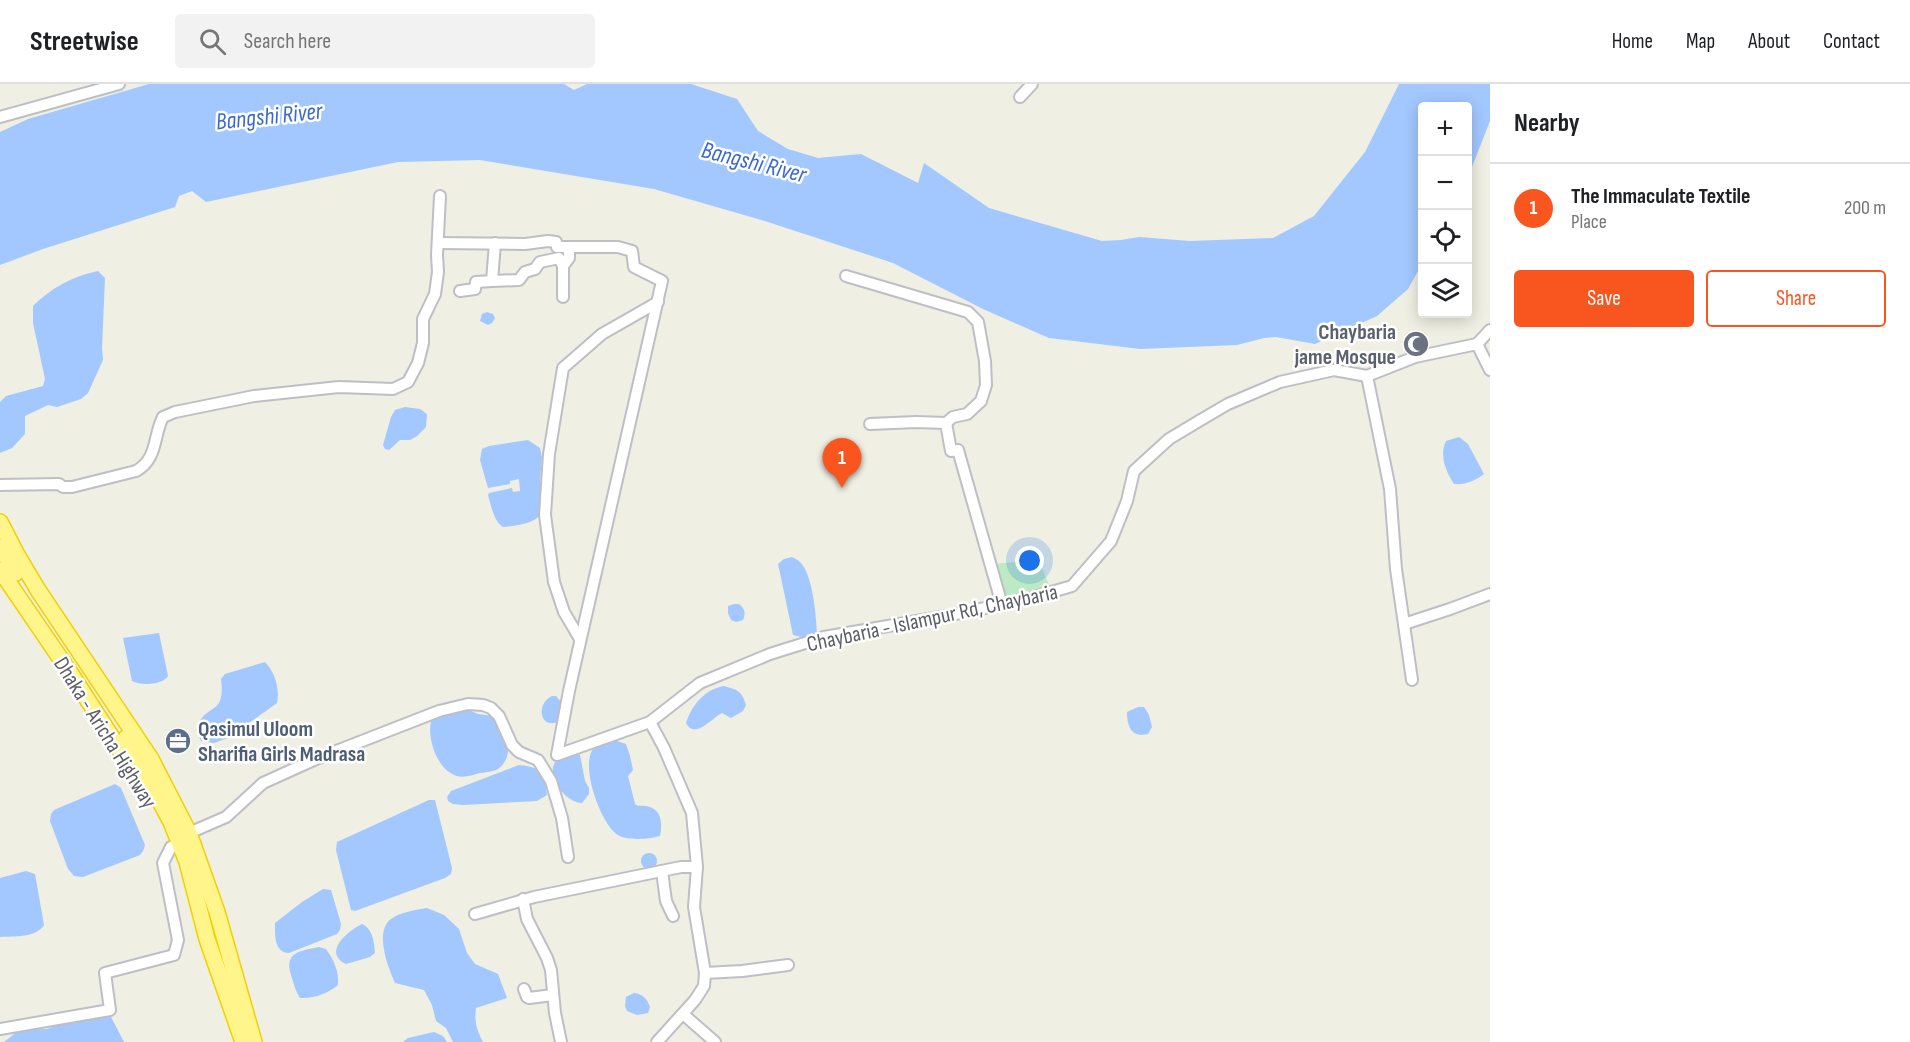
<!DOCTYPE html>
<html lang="en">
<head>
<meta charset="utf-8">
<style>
  :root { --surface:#fff; --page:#f2f2f2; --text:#202124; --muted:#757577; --line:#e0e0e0; --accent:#f9551f }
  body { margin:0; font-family:"Sofia Sans Condensed",sans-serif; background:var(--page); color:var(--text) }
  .controls { position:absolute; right:18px; top:18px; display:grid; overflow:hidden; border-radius:6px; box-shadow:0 3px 15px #0003 }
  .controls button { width:54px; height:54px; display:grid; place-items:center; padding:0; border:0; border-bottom:2px solid var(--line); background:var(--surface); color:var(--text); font:30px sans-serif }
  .you { position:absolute; left:1030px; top:477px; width:21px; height:21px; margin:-15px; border:4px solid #fff; border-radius:50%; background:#1a73e8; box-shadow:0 0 0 9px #1a73e833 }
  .badge { display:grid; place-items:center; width:39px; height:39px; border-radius:50%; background:var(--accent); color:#fff; font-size:20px; font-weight:700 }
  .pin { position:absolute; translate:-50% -50px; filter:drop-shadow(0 2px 3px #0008) }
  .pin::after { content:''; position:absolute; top:32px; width:21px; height:18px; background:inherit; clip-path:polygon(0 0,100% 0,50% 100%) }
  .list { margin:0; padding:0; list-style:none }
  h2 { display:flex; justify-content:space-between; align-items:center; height:78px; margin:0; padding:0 24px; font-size:26px }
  h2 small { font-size:20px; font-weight:400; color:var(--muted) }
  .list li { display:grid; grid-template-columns:39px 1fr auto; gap:18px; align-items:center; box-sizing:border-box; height:90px; padding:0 24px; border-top:2px solid var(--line) }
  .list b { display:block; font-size:22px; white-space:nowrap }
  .list p { margin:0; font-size:20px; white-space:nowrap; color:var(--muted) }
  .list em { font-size:20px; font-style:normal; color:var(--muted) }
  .actions { display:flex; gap:12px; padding:18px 24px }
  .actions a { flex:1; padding:14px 0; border:2px solid var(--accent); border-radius:6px; text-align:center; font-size:21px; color:var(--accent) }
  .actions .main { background:var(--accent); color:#fff }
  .icon { flex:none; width:33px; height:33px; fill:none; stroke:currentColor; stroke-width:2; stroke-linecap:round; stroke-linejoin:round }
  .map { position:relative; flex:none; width:1490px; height:958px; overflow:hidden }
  header { display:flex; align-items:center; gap:36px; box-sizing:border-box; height:84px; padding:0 30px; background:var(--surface); border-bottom:2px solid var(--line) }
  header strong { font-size:28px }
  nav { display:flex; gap:33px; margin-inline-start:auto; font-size:21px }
  .search { width:420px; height:54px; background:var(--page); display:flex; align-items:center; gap:15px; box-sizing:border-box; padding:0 21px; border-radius:6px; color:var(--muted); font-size:22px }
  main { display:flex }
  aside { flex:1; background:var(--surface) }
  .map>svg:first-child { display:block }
</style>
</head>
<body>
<header>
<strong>Streetwise</strong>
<div class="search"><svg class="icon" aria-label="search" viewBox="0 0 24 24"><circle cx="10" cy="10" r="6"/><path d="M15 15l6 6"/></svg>Search here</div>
<nav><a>Home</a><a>Map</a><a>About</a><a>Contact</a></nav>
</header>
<main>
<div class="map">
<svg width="1490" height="958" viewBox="0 0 1490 958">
  <rect width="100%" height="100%" fill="#efefe3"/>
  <polygon fill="#bde9c4" points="1039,476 1051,506 1004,516 994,480"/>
  <g fill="#a3c7ff">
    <polygon points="149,0 564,0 574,6 587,0 691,0 737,15 758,47 788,65 818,74 861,70 918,99 924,79 989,124 1102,157 1121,156 1139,153 1190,157 1273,154 1314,132 1365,68 1399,0 1490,0 1490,37 1468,93 1468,22 1422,22 1422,180 1408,205 1377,232 1315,260 1276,253 1264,254 1237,261 1140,265 1049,254 983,225 893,179 768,138 654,105 480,76 398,78 206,118 192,107 179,112 175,123 43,165 0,181 0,48 28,35"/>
    <path d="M98,187L105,194L102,264L103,276L88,309L81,315L57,323L48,321L25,332V350L12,364L0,369V318L6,312L43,302L45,295L33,239V222C51,204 73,192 98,187Z"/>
    <polygon points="487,228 493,230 495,234 492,239 488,241 480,237 482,230"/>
    <polygon points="405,323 420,325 427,330 426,343 417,352 410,356 400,356 389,366 385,365 383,361 391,333 395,326"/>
    <path d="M1459,353L1468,360L1484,390C1475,397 1465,401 1454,400C1446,388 1439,371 1446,357Z"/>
    <path d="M528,356L540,364L542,374L540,396L541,430C534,440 515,442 503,443C494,438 491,421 488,411L489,409L512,404L513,408L520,407L519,395L510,397V400L488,404L480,376L482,365L489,362Z"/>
    <path d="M792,473C794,474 798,476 800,478C813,491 816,531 817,549L806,554L793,551L780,489L778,480L784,475Z"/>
    <path d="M734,520H739C745,525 746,529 743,536L736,538L731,536L728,529V522Z"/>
    <path d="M159,549L168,592C162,601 142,602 132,597L123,554Z"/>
    <path d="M265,578C275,588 280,605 277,619L228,654L214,659L201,657L196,646C205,617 226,634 221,595L225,590Z"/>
    <path d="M724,602C738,606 742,607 746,621L743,627L731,634L722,629C712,634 695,656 686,639C692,621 705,605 724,602Z"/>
    <path d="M552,612H556L562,619L560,637C541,647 534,621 552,612Z"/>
    <path d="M1138,623H1144L1149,631L1152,643L1148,650C1131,654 1127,642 1127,628Z"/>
    <path d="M464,624L478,630L493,632C505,647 517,671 498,685C493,688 486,688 480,689C472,691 465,694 457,692C437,686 427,655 431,637L439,632Z"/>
    <path d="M614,656L626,660L630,672L633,686L628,692L635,720L638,722C658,720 664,733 660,752C651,755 627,757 618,751C601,741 580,682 593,665C599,658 606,657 614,656Z"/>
    <path d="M577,670L580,671L585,697L589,704V710L582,719C561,718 540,682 562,673C566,671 572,671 577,670Z"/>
    <path d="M519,681C542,683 544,690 547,711L537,717L463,721L453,720L448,717L447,713L451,707Z"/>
    <polygon points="115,700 121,704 145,761 143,767 140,771 83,793 74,792 68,785 50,737 51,730 54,726"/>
    <polygon points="429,716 435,716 452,784 451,790 445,794 355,827 351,826 336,766 337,758"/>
    <circle cx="649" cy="777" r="8"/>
    <path d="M26,787L35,790L44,841C36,854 14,852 0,853V794Z"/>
    <path d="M323,805L331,806L341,840L340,846L337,850L289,869C274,868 275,852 275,839L302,818Z"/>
    <path d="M427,824L444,831L459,845L467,869L475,880L498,890L507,914L476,924C474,937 477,947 483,958H453L446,944L436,937L432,921L424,906L395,899C388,883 374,848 391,835C401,828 415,826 427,824Z"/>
    <path d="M362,840C373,845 374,858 375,869L370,873L346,880C322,868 348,847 362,840Z"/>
    <path d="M319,863L326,865C334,876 339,887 338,901C328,909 314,915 300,914C295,906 294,900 291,891C284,868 300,867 319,863Z"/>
    <path d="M634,909C643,910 647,915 650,923L648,929L637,931L627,927L625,922L626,913Z"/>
    <polygon points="100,931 111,933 124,958 4,958 19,946 47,945 69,937"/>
    <polygon points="434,948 443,952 447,958 403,958 408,954"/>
  </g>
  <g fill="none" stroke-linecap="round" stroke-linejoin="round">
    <g stroke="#bdbfc5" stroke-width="14">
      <g id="minor">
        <polyline points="1020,13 1032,0"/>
        <polyline points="0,33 119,0"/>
        <polyline points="439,159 525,160 548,157 556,158 557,163 618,163 632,167 634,183 662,197 569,607 557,671 650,638"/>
        <polyline points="846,192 968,228 978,238 985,277 986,301 981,317 967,330 953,333 946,339"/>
        <polyline points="492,197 519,196 525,188 535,185 540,178 559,174 563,182 569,174 569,163"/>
        <polyline points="460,207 475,205 476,198 492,197 495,159"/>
        <polyline points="563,213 563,182"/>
        <polyline points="1477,260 1490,286"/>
        <polyline points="1477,260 1490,246"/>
        <polyline points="1367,292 1390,405 1396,485 1412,596"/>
        <polyline points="870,340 916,338 946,339 951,367 958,366 1002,521"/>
        <path d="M0,401L59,400L63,403H72L136,387C158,375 153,352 163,333L175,328L254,312L339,303L393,305L408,298L418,279L423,259V235L435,210L438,188L437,171L440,112"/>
        <polyline points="1404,540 1450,525 1490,510"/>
        <polyline points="580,555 564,528 554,498 545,431 549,370 563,284 602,250 658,218"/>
        <polyline points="189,749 226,733 263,699 316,675 439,627 468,620 483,621 491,624 499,632 512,661 519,668 538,676 551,697 562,734 568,773"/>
        <polyline points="662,787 666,817 673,832"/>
        <polyline points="523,815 527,835 547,874 551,886 555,929 561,958"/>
        <polyline points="475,830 534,813 681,783 697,783"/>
        <polyline points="705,889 742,887 788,881"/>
        <polyline points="524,905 527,913 529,914 553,911"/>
        <polyline points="683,930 715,958"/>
        <polyline points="0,945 110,926 105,889 174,871 178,856 163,779 171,763"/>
        <polyline points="657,958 695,916 704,902 705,889 694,823 697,783 692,729 664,664 650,638 700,599 770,570 824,553 946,532 1024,516 1072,502 1111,457 1127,417 1134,387 1169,355 1204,334 1228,320 1280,298 1334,286 1367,292 1415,273 1477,260"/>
      </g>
    </g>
    <g stroke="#f2d000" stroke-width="18">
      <g id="highway">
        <polyline points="0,438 16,469 38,506 151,675 189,749 217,828 254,958"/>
        <polyline points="0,463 16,489"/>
        <polyline points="0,486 71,590 131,683"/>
        <polyline points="126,654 171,738 187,778 207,855 243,958"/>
      </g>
    </g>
    <use href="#minor" stroke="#fff" stroke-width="10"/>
    <use href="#highway" stroke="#fff58a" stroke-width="15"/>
  </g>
  <defs>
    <g id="mosque-disc" transform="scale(1.35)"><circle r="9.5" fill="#6b7280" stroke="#fff"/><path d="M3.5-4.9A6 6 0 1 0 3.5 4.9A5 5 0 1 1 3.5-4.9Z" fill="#fff"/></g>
    <g id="office-disc" transform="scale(1.35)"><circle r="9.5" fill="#5c6f8a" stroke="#fff"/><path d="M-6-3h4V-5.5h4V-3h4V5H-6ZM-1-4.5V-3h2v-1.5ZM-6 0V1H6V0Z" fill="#fff"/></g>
  </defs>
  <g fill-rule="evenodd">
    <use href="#mosque-disc" x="1416" y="260"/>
    <use href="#office-disc" x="178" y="657"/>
  </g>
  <g text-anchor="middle" stroke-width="5" stroke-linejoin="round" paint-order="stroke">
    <g font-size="22" font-weight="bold" fill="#5b616d" stroke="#fff" text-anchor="end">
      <text x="1396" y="255">Chaybaria<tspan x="1396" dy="25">jame Mosque</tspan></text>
    </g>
    <g font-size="22" fill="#5b5e65" stroke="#fff">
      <text transform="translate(932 533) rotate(-12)" y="8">Chaybaria - Islampur Rd, Chaybaria</text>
      <text transform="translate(106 648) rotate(58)" y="8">Dhaka - Aricha Highway</text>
    </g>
    <g font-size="22" font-weight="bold" fill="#4e5e75" stroke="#fff" text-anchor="start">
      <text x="198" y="652">Qasimul Uloom<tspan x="198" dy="25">Sharifia Girls Madrasa</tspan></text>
    </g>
    <g font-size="24" font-style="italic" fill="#3a69ce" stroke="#fff">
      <text transform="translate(269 32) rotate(-6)" y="8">Bangshi River</text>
      <text transform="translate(754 78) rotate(14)" y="8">Bangshi River</text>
    </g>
  </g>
</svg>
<div class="controls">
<button>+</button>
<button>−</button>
<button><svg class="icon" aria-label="locate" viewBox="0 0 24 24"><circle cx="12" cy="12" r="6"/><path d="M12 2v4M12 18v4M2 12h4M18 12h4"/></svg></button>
<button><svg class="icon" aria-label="layers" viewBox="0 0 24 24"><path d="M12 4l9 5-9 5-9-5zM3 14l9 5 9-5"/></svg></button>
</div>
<div class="you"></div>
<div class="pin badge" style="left:842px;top:404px">1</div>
</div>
<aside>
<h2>Nearby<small></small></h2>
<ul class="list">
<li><span class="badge">1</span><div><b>The Immaculate Textile</b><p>Place</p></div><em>200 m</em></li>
</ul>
<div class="actions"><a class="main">Save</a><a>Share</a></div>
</aside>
</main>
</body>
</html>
